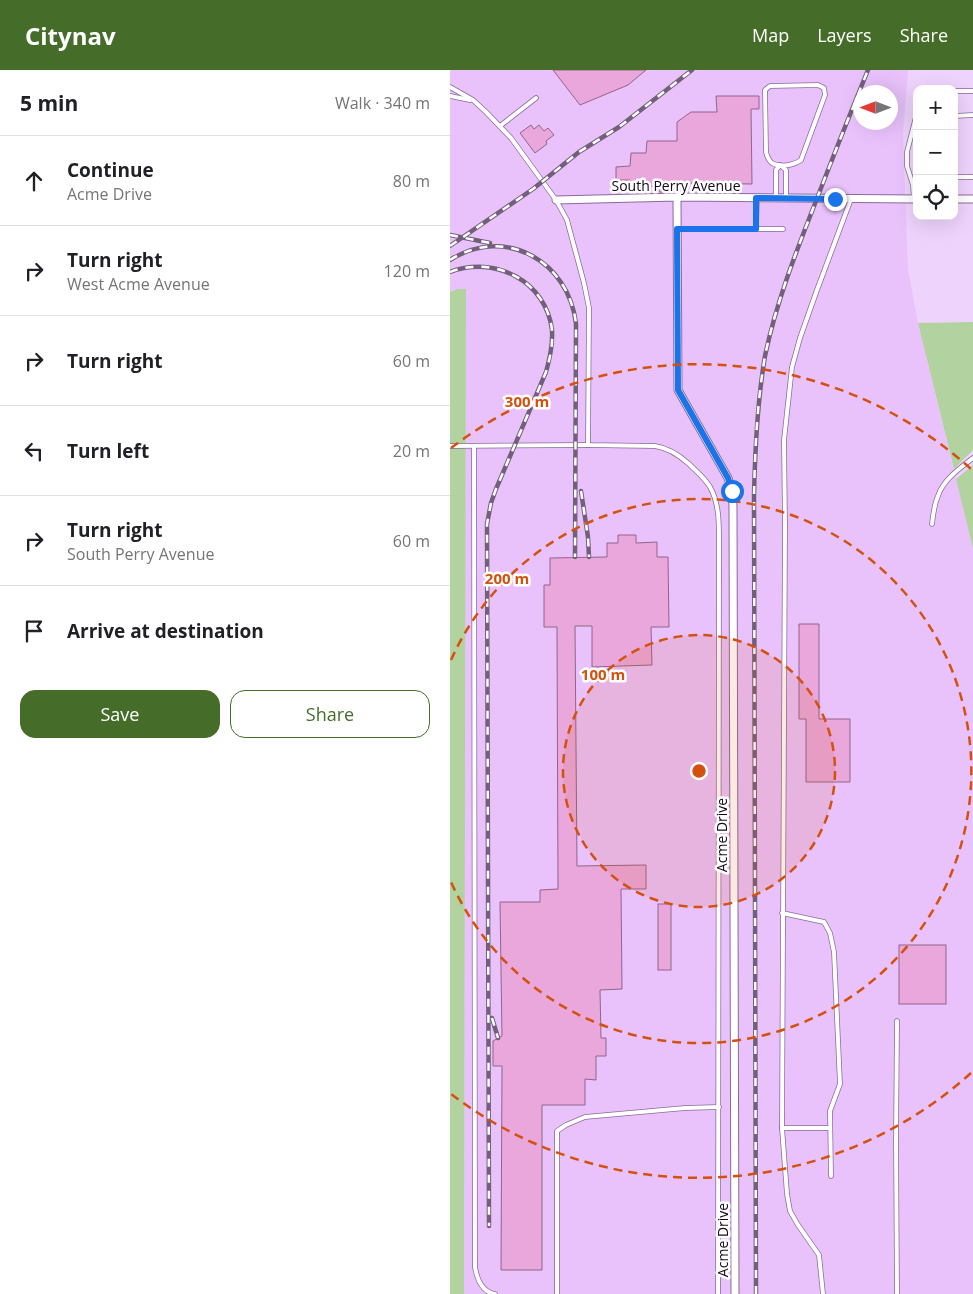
<!DOCTYPE html>
<html lang="en">
<head>
<meta charset="utf-8">
<style>
  :root { --surface:#fff; --page:#f2f2f2; --text:#202124; --muted:#757577; --line:#e0e0e0; --accent:#456d29 }
  body { margin:0; font-family:"Open Sans",sans-serif; background:var(--page); color:var(--text) }
  .controls { position:absolute; right:15px; top:15px; display:grid; overflow:hidden; border-radius:10px; box-shadow:0 5px 20px #0002 }
  .controls button { width:45px; height:45px; display:grid; place-items:center; padding:0; border:0; border-bottom:1px solid var(--line); background:var(--surface); color:var(--text); font:25px sans-serif }
  .compass { position:absolute; left:403px; top:15px; width:45px; height:45px; border-radius:50%; background:var(--surface); box-shadow:0 5px 20px #0002; rotate:270deg }
  .stop { position:absolute; width:15px; height:15px; margin:-11px; border:4px solid #1a73e8; border-radius:50%; background:#fff }
  .stop.end { background:#1a73e8; border-color:#fff; box-shadow:0 1px 5px #0008 }
  .list { margin:0; padding:0; list-style:none }
  h2 { display:flex; justify-content:space-between; align-items:center; height:65px; margin:0; padding:0 20px; font-size:21px }
  h2 small { font-size:16px; font-weight:400; color:var(--muted) }
  .list li { display:grid; grid-template-columns:32px 1fr auto; gap:15px; align-items:center; box-sizing:border-box; height:90px; padding:0 20px; border-top:1px solid var(--line) }
  .list b { display:block; font-size:19px; white-space:nowrap }
  .list p { margin:0; font-size:16px; white-space:nowrap; color:var(--muted) }
  .list em { font-size:16px; font-style:normal; color:var(--muted) }
  .actions { display:flex; gap:10px; padding:15px 20px }
  .actions a { flex:1; padding:11px 0; border:1px solid var(--accent); border-radius:15px; text-align:center; font-size:18px; color:var(--accent) }
  .actions .main { background:var(--accent); color:#fff }
  .icon { flex:none; width:28px; height:28px; fill:none; stroke:currentColor; stroke-width:2; stroke-linecap:round; stroke-linejoin:round }
  .map { position:relative; flex:none; width:523px; height:1224px; overflow:hidden }
  header { display:flex; align-items:center; gap:30px; box-sizing:border-box; height:70px; padding:0 25px; background:var(--accent); color:#fff }
  header strong { font-size:24px }
  nav { display:flex; gap:28px; margin-inline-start:auto; font-size:18px }
  main { display:flex }
  aside { flex:1; background:var(--surface) }
  .map>svg:first-child { display:block }
</style>
</head>
<body>
<header>
<strong>Citynav</strong>
<nav><a>Map</a><a>Layers</a><a>Share</a></nav>
</header>
<main>
<aside>
<h2>5 min<small>Walk · 340 m</small></h2>
<ul class="list">
<li><svg class="icon" aria-label="ahead" viewBox="0 0 24 24"><path d="M12 20V5M6 11l6-6 6 6"/></svg><div><b>Continue</b><p>Acme Drive</p></div><em>80 m</em></li>
<li><svg class="icon" aria-label="right" viewBox="0 0 24 24"><path d="M7 20v-9h11M14 6l5 5-5 5"/></svg><div><b>Turn right</b><p>West Acme Avenue</p></div><em>120 m</em></li>
<li><svg class="icon" aria-label="right" viewBox="0 0 24 24"><path d="M7 20v-9h11M14 6l5 5-5 5"/></svg><div><b>Turn right</b></div><em>60 m</em></li>
<li><svg class="icon" aria-label="left" viewBox="0 0 24 24"><path d="M17 20v-9H6M10 6l-5 5 5 5"/></svg><div><b>Turn left</b></div><em>20 m</em></li>
<li><svg class="icon" aria-label="right" viewBox="0 0 24 24"><path d="M7 20v-9h11M14 6l5 5-5 5"/></svg><div><b>Turn right</b><p>South Perry Avenue</p></div><em>60 m</em></li>
<li><svg class="icon" aria-label="arrive" viewBox="0 0 24 24"><path d="M6 21V4h12l-3 4 3 4H6"/></svg><div><b>Arrive at destination</b></div></li>
</ul>
<div class="actions"><a class="main">Save</a><a>Share</a></div>
</aside>
<div class="map">
<svg width="523" height="1224" viewBox="0 0 523 1224">
  <rect width="100%" height="100%" fill="#eed3fc"/>
  <path fill="#e9c2fc" fill-rule="evenodd" d="M0,0H458L453,64L458,200L468,253L523,479V1224H14L16,219H7L0,222ZM410,22H440V52H410Z"/>
  <g fill="#b2d29f">
    <polygon points="7,219 16,219 14,1224 0,1224 0,222"/>
    <polygon points="523,252 523,380 504,399 468,253"/>
    <polygon points="523,395 523,479 506,409"/>
  </g>
  <g fill="#eaa7dc" stroke="#926488">
    <polygon points="103,0 196,0 178,15 130,35"/>
    <polygon points="266,26 309,26 309,39 301,39 302,114 224,113 224,122 209,122 209,116 180,117 180,110 166,110 166,97 180,96 181,83 196,83 197,71 227,71 227,52 241,42 267,42"/>
    <polygon points="81,55 84,59 89,55 94,61 98,58 104,65 96,71 97,74 85,83 70,63"/>
    <polygon points="168,465 186,465 186,473 207,472 207,487 218,487 219,557 201,557 202,595 142,597 142,556 125,556 127,796 196,795 196,819 171,819 172,919 150,920 151,968 156,968 156,986 146,986 146,1010 135,1009 135,1035 92,1035 92,1200 51,1200 52,996 43,996 43,971 52,966 50,832 90,832 90,820 108,819 107,557 94,557 94,515 100,515 100,488 157,487 157,473 168,473"/>
    <polygon points="349,554 369,554 369,649 400,649 400,712 356,712 356,649 349,649"/>
    <rect x="208" y="834" width="13" height="66"/>
    <rect x="449" y="875" width="47" height="59"/>
  </g>
  <g fill="none" stroke-linecap="round" stroke-linejoin="round">
    <g stroke="#8a6a9a" stroke-width="5.5">
      <g id="lane">
        <path d="M368,15L374,18L375,25L351,90C344,95 330,98 322,93C318,90 317,86 316,82L315,20L320,16Z"/>
        <path d="M0,17L23,30L36,42L61,68L106,130L117,150L134,213L139,238L138,375L205,376C219,378 229,385 239,394C246,401 255,408 260,417C270,434 269,458 269,477L268,1224"/>
        <polyline points="504,21 523,21"/>
        <polyline points="0,26 20,30"/>
        <polyline points="504,46 523,45"/>
        <polyline points="50,56 86,28"/>
        <polyline points="504,107 523,107"/>
        <polyline points="326,128 326,100 330,95 336,100 336,128"/>
        <polyline points="464,129 463,115 457,96 457,82 467,43"/>
        <polyline points="227,159 333,159"/>
        <polyline points="306,159 307,128"/>
        <polyline points="0,376 138,375"/>
        <path d="M24,376L25,1197C27,1209 32,1222 45,1224"/>
        <path d="M482,454C483,445 484,435 488,426C493,410 510,398 523,388"/>
        <polyline points="332,843 374,852 380,863 384,882 390,1014 380,1041 381,1106"/>
        <polyline points="332,1058 380,1058"/>
        <polyline points="107,1224 107,1061 116,1055 135,1047 235,1038 269,1037"/>
        <polyline points="373,1224 369,1185 348,1155 340,1141 337,1124 332,1058 335,455 334,370 342,297 350,268 367,220 401,129"/>
        <polyline points="447,1224 446,1070 447,951"/>
      </g>
    </g>
    <g stroke="#8a6a9a" stroke-width="9">
      <g id="street">
        <polyline points="227,127 228,320 278,408 282,421 283,437 285,1224"/>
        <polyline points="504,129 523,129"/>
        <polyline points="106,130 227,127 467,129"/>
      </g>
    </g>
    <use href="#lane" stroke="#fff" stroke-width="4"/>
    <use href="#street" stroke="#fff" stroke-width="7"/>
    <g stroke="#72607b" stroke-width="4.5">
      <g id="rail">
        <polyline points="0,165 40,173"/>
        <polyline points="0,176 83,119 129,82 169,57 242,0"/>
        <path d="M0,190C55,155 119,191 126,254L125,487"/>
        <path d="M0,202C45,185 96,211 102,260C103,275 100,288 96,302L46,419L41,433L37,454L39,1156"/>
        <polyline points="131,421 138,467 139,487"/>
        <polyline points="42,948 48,968"/>
        <path d="M306,1224L304,426C305,379 307,333 315,286C326,233 346,182 366,131C383,87 400,44 418,0"/>
      </g>
    </g>
    <use href="#rail" stroke="#fff" stroke-width="2.5" stroke-dasharray="8" stroke-linecap="butt"/>
  </g>
  <g fill="none" stroke-linecap="round" stroke-linejoin="round">
    <polyline stroke="#1a73e8" stroke-width="6" points="282,421 278,408 228,320 227,159 306,159 306,128 385,129"/>
  </g>
  <circle cx="249" cy="701" r="136" fill="#d3510d" fill-opacity=".12"/>
  <g fill="none" stroke="#d3510d" stroke-width="2.5" stroke-dasharray="9 6">
    <circle cx="249" cy="701" r="136"/>
    <path d="M1 590A272 272 0 1 1 1 812"/>
    <path d="M521 1003A407 407 0 0 1 1 1024M1 378A407 407 0 0 1 521 399"/>
  </g>
  <g text-anchor="middle" stroke-width="5" stroke-linejoin="round" paint-order="stroke">
    <g font-size="14" fill="#130718" stroke="#fff">
      <text x="226" y="121">South Perry Avenue</text>
      <text transform="translate(272 765) rotate(-90)" y="5">Acme Drive</text>
      <text transform="translate(273 1170) rotate(-90)" y="5">Acme Drive</text>
    </g>
  </g>
  <circle cx="249" cy="701" r="8" fill="#d3510d" stroke="#fff" stroke-width="2.5"/>
  <g font-size="15" text-anchor="middle" font-weight="bold" fill="#d3510d" stroke="#fff" stroke-width="5" stroke-linejoin="round" paint-order="stroke">
    <text x="77" y="337">300 m</text>
    <text x="57" y="514">200 m</text>
    <text x="153" y="610">100 m</text>
  </g>
</svg>
<div class="controls">
<button>+</button>
<button>−</button>
<button><svg class="icon" aria-label="locate" viewBox="0 0 24 24"><circle cx="12" cy="12" r="6"/><path d="M12 2v4M12 18v4M2 12h4M18 12h4"/></svg></button>
</div>
<svg class="compass" viewBox="-18 -18 36 36"><path d="M0-13l5 13h-10z" fill="#e53935"/><path d="M0 13l5-13h-10z" fill="#757577"/></svg>
<div class="stop" style="left:282px;top:421px"></div>
<div class="stop end" style="left:385px;top:129px"></div>
</div>
</main>
</body>
</html>
